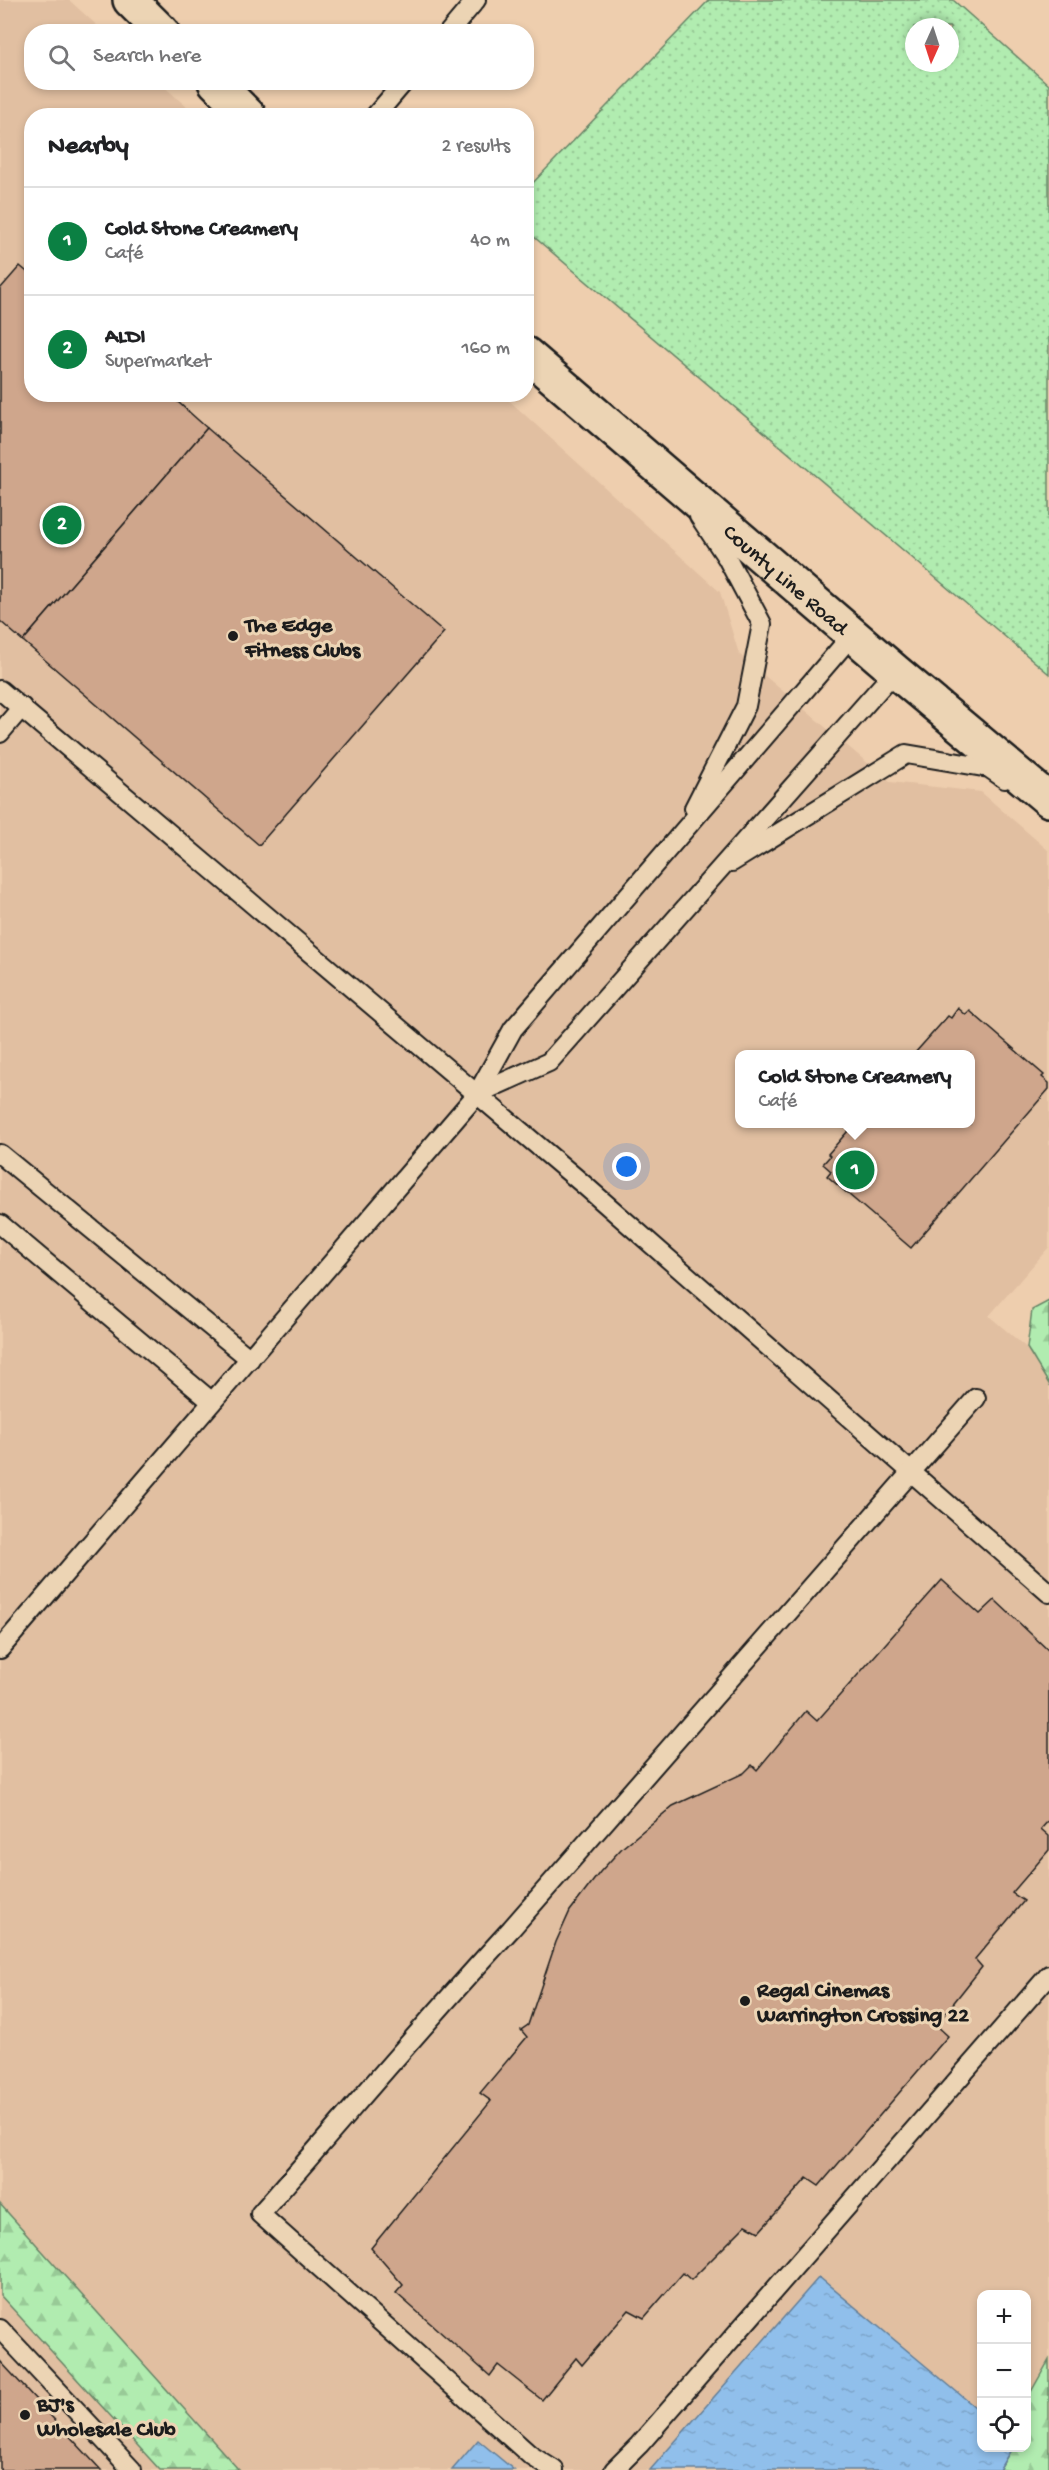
<!DOCTYPE html>
<html lang="en">
<head>
<meta charset="utf-8">
<style>
  :root { --surface:#fff; --page:#f6f6f6; --text:#202124; --muted:#757577; --line:#e0e0e0; --accent:#0b8043 }
  body { margin:0; font-family:"Gochi Hand",sans-serif; background:var(--page); color:var(--text) }
  .controls { position:absolute; right:18px; bottom:18px; display:grid; overflow:hidden; border-radius:12px; box-shadow:0 3px 9px #0003 }
  .controls button { width:54px; height:54px; display:grid; place-items:center; padding:0; border:0; border-bottom:2px solid var(--line); background:var(--surface); color:var(--text); font:30px sans-serif }
  .compass { position:absolute; left:905px; top:18px; width:54px; height:54px; border-radius:50%; background:var(--surface); box-shadow:0 3px 9px #0003; rotate:183deg }
  .you { position:absolute; left:627px; top:1167px; width:21px; height:21px; margin:-15px; border:4px solid #fff; border-radius:50%; background:#1a73e8; box-shadow:0 0 0 9px #1a73e833 }
  .badge { display:grid; place-items:center; width:39px; height:39px; border-radius:50%; background:var(--accent); color:#fff; font-size:20px; font-weight:700 }
  .pin { position:absolute; translate:-50% -50%; border:3px solid #fff; box-shadow:0 2px 6px #0006 }
  .popup { position:absolute; left:735px; top:1050px; width:240px; height:78px; box-sizing:border-box; display:grid; place-content:center; border-radius:12px; background:var(--surface); filter:drop-shadow(0 2px 4px #0005); font-size:20px; white-space:nowrap; color:var(--muted) }
  .popup b { font-size:22px; color:var(--text) }
  .popup::after { content:''; position:absolute; left:50%; top:100%; margin-left:-12px; border:12px solid transparent; border-top-color:var(--surface) }
  .list { margin:0; padding:0; list-style:none }
  h2 { display:flex; justify-content:space-between; align-items:center; height:78px; margin:0; padding:0 24px; font-size:26px }
  h2 small { font-size:20px; font-weight:400; color:var(--muted) }
  .list li { display:grid; grid-template-columns:39px 1fr auto; gap:18px; align-items:center; box-sizing:border-box; height:108px; padding:0 24px; border-top:2px solid var(--line) }
  .list b { display:block; font-size:22px; white-space:nowrap }
  .list p { margin:0; font-size:20px; white-space:nowrap; color:var(--muted) }
  .list em { font-size:20px; font-style:normal; color:var(--muted) }
  .icon { flex:none; width:33px; height:33px; fill:none; stroke:currentColor; stroke-width:2; stroke-linecap:round; stroke-linejoin:round }
  .map { position:relative; flex:none; width:1049px; height:2470px; overflow:hidden }
  .search { position:absolute; background:var(--surface); box-shadow:0 3px 9px #0003; left:24px; top:24px; width:510px; height:66px; display:flex; align-items:center; gap:15px; box-sizing:border-box; padding:0 21px; border-radius:24px; color:var(--muted); font-size:22px }
  .panel { position:absolute; background:var(--surface); box-shadow:0 3px 9px #0003; left:24px; top:108px; width:510px; height:294px; border-radius:24px }
  .map>svg:first-child { display:block }
</style>
</head>
<body>
<div class="map">
<svg width="1049" height="2470" viewBox="0 0 1049 2470">
  <defs>
    <pattern id="grass-dots" width="8" height="8" patternUnits="userSpaceOnUse" patternTransform="scale(1.5)"><rect width="8" height="8" fill="#b1ecb0"/><path d="M2 2h.1M6 6h.1" fill="none" stroke="#98ca97" stroke-width="1.8" stroke-linecap="round"/></pattern>
    <pattern id="forest-firs" width="22" height="20" patternUnits="userSpaceOnUse" patternTransform="scale(1.5)"><rect width="22" height="20" fill="#b1ecb0"/><path d="M5 1l3.5 6h-7zM16 11l3.5 6h-7z" fill="#98ca97"/></pattern>
    <pattern id="water-ripples" width="26" height="14" patternUnits="userSpaceOnUse" patternTransform="scale(1.5)"><rect width="26" height="14" fill="#90bfeb"/><path d="M2 4q2-2 4 0t4 0M15 11q2-2 4 0t4 0" fill="none" stroke="#7ca4c9"/></pattern>
  </defs>
  <rect width="100%" height="100%" fill="#eeceae"/>
  <filter id="ink" filterUnits="userSpaceOnUse"><feTurbulence type="fractalNoise" baseFrequency=".0167" numOctaves="2"/><feDisplacementMap in="SourceGraphic" scale="12" xChannelSelector="R" yChannelSelector="G"/><feConvolveMatrix kernelMatrix="1 2 1 2 8 2 1 2 1" color-interpolation-filters="sRGB"/></filter>
  <g filter="url(#ink)">
    <path fill="#e1bfa1" fill-rule="evenodd" d="M0,0H69L103,31L32,32V82L160,83L196,115L32,116V394L503,395L720,592L739,654L890,782L981,792L1049,851V1247L989,1316L1049,1367V2448L1030,2470H0ZM740,1054H970V1124H740ZM982,2294H1026V2448H982Z"/>
    <path fill="url(#grass-dots)" stroke="#668466" stroke-width="1.5" fill-rule="evenodd" d="M709,0H953L1049,85V674L527,231V189ZM914,27H950V63H914Z"/>
    <g fill="url(#forest-firs)" stroke="#668466" stroke-width="1.5">
      <polygon points="1049,1301 1049,1384 1027,1348 1032,1310"/>
      <polygon points="0,2204 239,2470 160,2470 0,2295"/>
      <polygon points="1049,2360 1049,2470 999,2470 1012,2448 1026,2448 1027,2399"/>
    </g>
    <g fill="url(#water-ripples)" stroke="#627e98" stroke-width="1.5">
      <polygon points="819,2277 981,2412 982,2448 1012,2448 999,2470 650,2470"/>
      <polygon points="478,2440 514,2470 452,2470"/>
    </g>
    <g fill="#cfa68c" stroke="#1c1c1c" stroke-width="1.5">
      <polygon points="20,266 32,276 32,394 169,394 207,428 23,641 0,621 0,289"/>
      <polygon points="207,428 444,632 259,845 23,641"/>
      <polygon points="958,1008 966,1015 970,1011 1044,1075 1042,1077 1049,1083 1049,1089 911,1248 827,1176 831,1171 823,1164 830,1156 828,1154 854,1124 970,1124 970,1054 914,1054 948,1016 951,1018"/>
      <polygon points="942,1580 980,1614 995,1600 1049,1651 1049,1820 1041,1829 1049,1836 1049,1850 1012,1893 1024,1901 975,1959 982,1967 936,2025 948,2036 819,2186 807,2178 759,2232 746,2225 691,2280 683,2273 644,2318 629,2310 582,2365 576,2358 542,2400 498,2365 490,2376 396,2293 403,2285 371,2248 491,2101 480,2093 527,2037 521,2030 528,2025 556,1942 570,1911 600,1872 622,1848 673,1806 744,1773 752,1765 757,1770 806,1711 817,1721"/>
      <polygon points="0,2361 101,2470 0,2470"/>
    </g>
    <g fill="none" stroke-linecap="round" stroke-linejoin="round">
      <g stroke="#1c1c1c" stroke-width="22">
        <g id="lane">
          <polyline points="449,32 476,0"/>
          <polyline points="375,116 404,82"/>
          <polyline points="0,690 583,1184 1049,1593"/>
          <polyline points="0,733 22,707"/>
          <polyline points="694,808 746,706 762,624 727,558 699,516"/>
          <polyline points="732,862 906,754 989,768 1005,779"/>
          <polyline points="477,1094 549,1062 895,671"/>
          <polyline points="0,1154 250,1359"/>
          <polyline points="0,1224 212,1402"/>
          <polyline points="0,1649 477,1094 513,1029 853,634"/>
          <polyline points="0,2329 132,2470"/>
          <path d="M554,2470L530,2455L260,2214C344,2119 425,2022 511,1929L976,1398"/>
          <polyline points="614,2470 639,2445 1049,1975"/>
        </g>
      </g>
      <g stroke="#1c1c1c" stroke-width="38">
        <g id="primary">
          <polyline points="130,0 162,32"/>
          <polyline points="215,82 249,116"/>
          <path id="s1" d="M526,354L895,671L1049,800"/>
        </g>
      </g>
      <use href="#lane" stroke="#ecd4b4" stroke-width="18"/>
      <use href="#primary" stroke="#ecd4b4" stroke-width="33"/>
    </g>
  </g>
  <g fill="#1c1c1c" stroke="#ecd4b4" stroke-width="2">
    <circle cx="233" cy="636" r="6"/>
    <circle cx="745" cy="2001" r="6"/>
    <circle cx="25" cy="2415" r="6"/>
  </g>
  <g text-anchor="middle" stroke-width="6" stroke-linejoin="round" paint-order="stroke">
    <g font-size="22" fill="#1c1c1c" stroke="#ecd4b4">
      <text dy="8" stroke="none"><textPath href="#s1" startOffset="344">County Line Road</textPath></text>
    </g>
    <g font-size="22" font-weight="bold" fill="#1c1c1c" stroke="#ecd4b4" text-anchor="start">
      <text x="245" y="631">The Edge<tspan x="245" dy="25">Fitness Clubs</tspan></text>
      <text x="757" y="1996">Regal Cinemas<tspan x="757" dy="25">Warrington Crossing 22</tspan></text>
      <text x="37" y="2410">BJ's<tspan x="37" dy="25">Wholesale Club</tspan></text>
    </g>
  </g>
</svg>
<div class="controls">
<button>+</button>
<button>−</button>
<button><svg class="icon" aria-label="locate" viewBox="0 0 24 24"><circle cx="12" cy="12" r="6"/><path d="M12 2v4M12 18v4M2 12h4M18 12h4"/></svg></button>
</div>
<svg class="compass" viewBox="-18 -18 36 36"><path d="M0-13l5 13h-10z" fill="#e53935"/><path d="M0 13l5-13h-10z" fill="#757577"/></svg>
<div class="you"></div>
<div class="pin badge" style="left:855px;top:1170px">1</div>
<div class="popup"><b>Cold Stone Creamery</b>Café</div>
<div class="pin badge" style="left:62px;top:525px">2</div>
<div class="search"><svg class="icon" aria-label="search" viewBox="0 0 24 24"><circle cx="10" cy="10" r="6"/><path d="M15 15l6 6"/></svg>Search here</div>
<section class="panel">
<h2>Nearby<small>2 results</small></h2>
<ul class="list">
<li><span class="badge">1</span><div><b>Cold Stone Creamery</b><p>Café</p></div><em>40 m</em></li>
<li><span class="badge">2</span><div><b>ALDI</b><p>Supermarket</p></div><em>160 m</em></li>
</ul>
</section>
</div>
</body>
</html>
